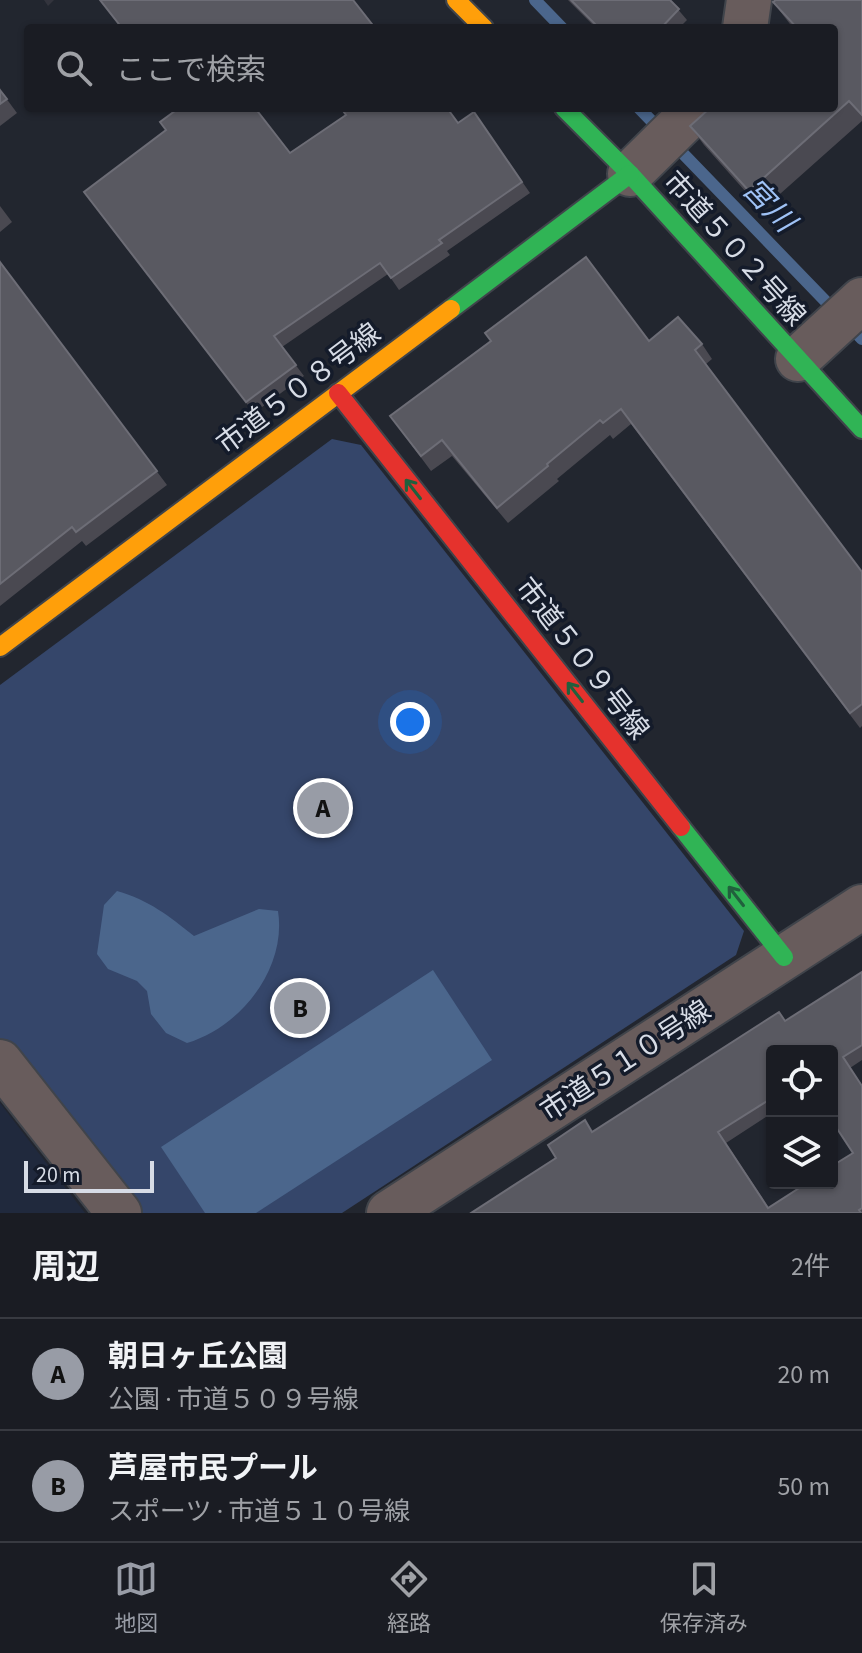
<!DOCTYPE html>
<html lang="ja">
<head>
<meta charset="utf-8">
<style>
  :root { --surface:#1a1c23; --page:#272930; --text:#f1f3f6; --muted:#9fa1a6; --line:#383a41; --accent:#989ca6 }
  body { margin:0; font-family:"Source Sans 3","Noto Sans JP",sans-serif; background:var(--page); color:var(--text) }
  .controls { position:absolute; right:24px; bottom:24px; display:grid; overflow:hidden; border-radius:8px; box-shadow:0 2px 6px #0004 }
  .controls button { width:72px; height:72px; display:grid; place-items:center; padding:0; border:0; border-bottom:2px solid var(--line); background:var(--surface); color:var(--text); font:40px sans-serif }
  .scale { position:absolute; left:24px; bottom:20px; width:130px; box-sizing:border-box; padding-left:8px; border:4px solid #d7dce6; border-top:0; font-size:22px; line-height:28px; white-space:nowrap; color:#d7dce6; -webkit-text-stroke:6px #141b2a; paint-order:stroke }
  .you { position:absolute; left:410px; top:722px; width:28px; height:28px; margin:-20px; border:6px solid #fff; border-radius:50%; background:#1a73e8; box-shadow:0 0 0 12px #1a73e833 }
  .badge { display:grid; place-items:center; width:52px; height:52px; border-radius:50%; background:var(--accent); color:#111; font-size:26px; font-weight:700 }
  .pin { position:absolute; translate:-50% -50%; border:4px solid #fff; box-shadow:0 2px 8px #0006 }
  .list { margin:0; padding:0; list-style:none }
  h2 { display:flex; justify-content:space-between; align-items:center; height:104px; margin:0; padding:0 32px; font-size:34px }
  h2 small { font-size:26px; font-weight:400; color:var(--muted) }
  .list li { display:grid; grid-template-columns:52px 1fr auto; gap:24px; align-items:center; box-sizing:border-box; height:112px; padding:0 32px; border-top:2px solid var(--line) }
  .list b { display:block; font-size:30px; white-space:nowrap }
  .list p { margin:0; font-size:26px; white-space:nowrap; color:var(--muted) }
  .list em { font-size:26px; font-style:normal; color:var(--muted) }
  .icon { flex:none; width:44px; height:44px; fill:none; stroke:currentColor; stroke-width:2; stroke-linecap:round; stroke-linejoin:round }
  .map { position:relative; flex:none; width:862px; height:1213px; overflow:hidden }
  .search { position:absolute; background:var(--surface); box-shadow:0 2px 6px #0004; left:24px; right:24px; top:24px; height:88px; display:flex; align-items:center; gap:20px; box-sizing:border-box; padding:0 28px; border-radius:8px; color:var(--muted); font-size:30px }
  .sheet { height:328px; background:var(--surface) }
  nav { display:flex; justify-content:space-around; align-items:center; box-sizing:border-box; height:112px; border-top:2px solid var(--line); background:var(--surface); font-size:22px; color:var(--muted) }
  nav a { display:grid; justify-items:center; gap:4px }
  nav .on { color:var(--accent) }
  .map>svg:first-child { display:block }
</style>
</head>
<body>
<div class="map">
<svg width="862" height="1213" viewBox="0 0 862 1213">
  <rect width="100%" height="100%" fill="#22262f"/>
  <polygon fill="#20293d" points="0,1103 85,1213 0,1213"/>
  <polygon fill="#35466a" points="332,439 361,445 744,931 736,955 342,1213 138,1213 0,1040 0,685"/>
  <g fill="#4b668c">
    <path d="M117,891C149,900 169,916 194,936L259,909L278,911C287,968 241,1027 187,1043L166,1033L151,1014L147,991L137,981L108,969L97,954L104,905Z"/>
    <polygon points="433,970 492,1060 256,1213 205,1213 161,1147"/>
  </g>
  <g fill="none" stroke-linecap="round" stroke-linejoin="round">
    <g stroke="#4b668c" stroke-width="12">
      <polyline points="535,0 562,28"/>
      <polyline points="639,108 862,339"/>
    </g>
    <g stroke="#40444b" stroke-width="48">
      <g id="street">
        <polyline points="745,28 749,0"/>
        <polyline points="630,174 697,108"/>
        <polyline points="798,359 862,300"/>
        <polyline points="0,1062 119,1213"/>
        <polyline points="389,1213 862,907"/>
      </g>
    </g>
    <g stroke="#40444b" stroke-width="22">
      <g id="fast">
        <polyline points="564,108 630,174 862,429"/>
        <polyline points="451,309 630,174"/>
        <polyline points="681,827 784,957"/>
      </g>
    </g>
    <g stroke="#40444b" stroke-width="22">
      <g id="slow">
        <polyline points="456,0 484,28"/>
        <polyline points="0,647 451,309"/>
      </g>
    </g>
    <g stroke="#40444b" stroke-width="22">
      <polyline id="jam" points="338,393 681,827"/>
    </g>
    <use href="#street" stroke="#685c5c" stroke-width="44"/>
    <use href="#fast" stroke="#30b455" stroke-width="18"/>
    <use href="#slow" stroke="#ff9f0a" stroke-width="18"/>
    <use href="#jam" stroke="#e5322d" stroke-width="18"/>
  </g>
  <g fill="#4a4951" fill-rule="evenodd">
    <polygon points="568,0 670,0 687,20 679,28 596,28"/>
    <polygon points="862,0 862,121 762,210 704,145 690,126 834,28 793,28 773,2"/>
    <polygon points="0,90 17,113 0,126"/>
    <polygon points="474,112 530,193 447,251 450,255 399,290 388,274 282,347 304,376 254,413 92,203 166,130 290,153 458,123"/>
    <polygon points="0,206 12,222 0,232"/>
    <polygon points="0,262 167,485 86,546 82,541 0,606"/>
    <polygon points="649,341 702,344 712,359 706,364 862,572 862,726 860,728 631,424 613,439 610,435 557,479 559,481 508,523 452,456 431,471 390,416"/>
    <path d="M862,972V1060L850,1068L862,1085V1213H471L556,1158L593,1131L786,1021ZM772,1051H832L853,1153L769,1208L726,1143L772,1113Z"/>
  </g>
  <polygon fill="#33343d" points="44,0 54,0 48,6"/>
  <g fill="#595961" stroke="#6d6d76" stroke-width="2" fill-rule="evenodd">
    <polygon points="100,0 353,0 375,28 122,28"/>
    <polygon points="571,0 670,0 679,9 661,28 599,28"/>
    <polygon points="776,0 862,0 862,115 849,101 749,191 690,126 710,108 834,108 834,28 797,28 773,2"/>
    <polygon points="0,90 7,99 0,104"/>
    <polygon points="179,108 255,108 290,153 346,115 341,108 447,108 458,123 474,112 522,182 439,240 442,243 391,278 380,263 274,336 296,365 246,402 84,192 166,130 160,122"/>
    <polygon points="586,257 649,341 678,317 702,344 695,350 862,572 862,704 850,713 621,409 603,423 600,420 547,464 548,466 497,508 442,440 421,456 390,416 491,341 485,333"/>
    <polygon points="0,262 157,471 76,532 72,527 0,584"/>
    <path d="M862,972V1045L843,1057L862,1086V1208L859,1210L861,1213H471L556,1158L548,1145L585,1120L592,1132L779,1012L785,1021ZM772,1051H832V1121L853,1153L832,1166V1183H807L768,1208L718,1132L772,1098Z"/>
  </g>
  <defs><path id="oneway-shaft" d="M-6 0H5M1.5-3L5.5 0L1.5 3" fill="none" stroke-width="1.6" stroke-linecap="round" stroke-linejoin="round" transform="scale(2)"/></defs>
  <g stroke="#21603d">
    <use href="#oneway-shaft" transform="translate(413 489) rotate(-128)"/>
    <use href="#oneway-shaft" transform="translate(575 692) rotate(-128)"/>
    <use href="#oneway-shaft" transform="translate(736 896) rotate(-128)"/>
  </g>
  <g text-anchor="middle" stroke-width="7" stroke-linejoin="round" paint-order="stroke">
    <g font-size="28" fill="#d7dce6" stroke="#141b2a">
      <text transform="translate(735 248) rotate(48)" y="10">市道５０２号線</text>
      <text transform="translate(298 388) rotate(-37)" y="10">市道５０８号線</text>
      <text transform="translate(583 658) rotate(52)" y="10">市道５０９号線</text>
      <text transform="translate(625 1060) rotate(-33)" y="10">市道５１０号線</text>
    </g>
    <g font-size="30" font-style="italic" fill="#9fc2f6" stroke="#141b2a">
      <text transform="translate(769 205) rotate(46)" y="10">宮川</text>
    </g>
  </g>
</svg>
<div class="controls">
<button><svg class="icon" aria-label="locate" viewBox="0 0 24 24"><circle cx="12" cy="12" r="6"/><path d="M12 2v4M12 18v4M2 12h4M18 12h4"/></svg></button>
<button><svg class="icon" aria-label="layers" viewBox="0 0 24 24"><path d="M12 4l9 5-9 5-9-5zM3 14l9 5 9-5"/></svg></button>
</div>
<div class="scale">20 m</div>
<div class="you"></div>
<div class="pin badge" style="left:323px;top:808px">A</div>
<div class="pin badge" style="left:300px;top:1008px">B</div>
<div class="search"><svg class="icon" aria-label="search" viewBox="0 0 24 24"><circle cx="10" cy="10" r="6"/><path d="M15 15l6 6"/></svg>ここで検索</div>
</div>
<section class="sheet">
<h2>周辺<small>2件</small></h2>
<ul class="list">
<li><span class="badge">A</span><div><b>朝日ヶ丘公園</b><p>公園 · 市道５０９号線</p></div><em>20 m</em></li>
<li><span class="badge">B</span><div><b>芦屋市民プール</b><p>スポーツ · 市道５１０号線</p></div><em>50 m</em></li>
</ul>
</section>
<nav>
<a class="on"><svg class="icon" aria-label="map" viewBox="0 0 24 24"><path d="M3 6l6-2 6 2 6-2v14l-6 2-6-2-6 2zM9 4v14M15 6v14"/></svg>地図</a>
<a><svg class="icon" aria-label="directions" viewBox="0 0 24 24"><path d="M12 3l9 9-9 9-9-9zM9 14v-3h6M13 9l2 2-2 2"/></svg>経路</a>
<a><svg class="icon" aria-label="saved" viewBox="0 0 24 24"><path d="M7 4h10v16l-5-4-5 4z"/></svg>保存済み</a>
</nav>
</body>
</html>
